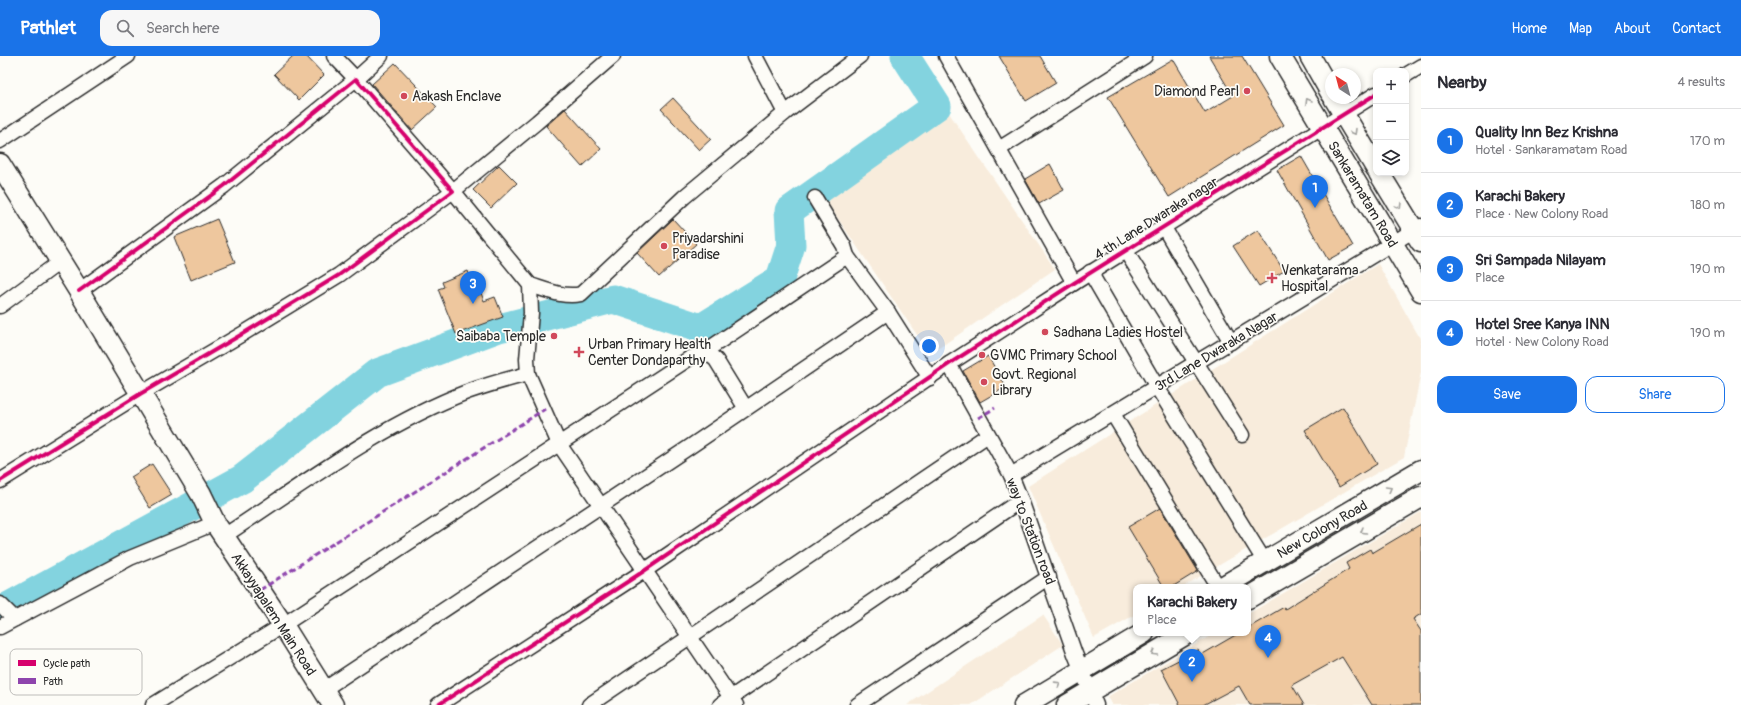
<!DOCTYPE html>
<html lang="en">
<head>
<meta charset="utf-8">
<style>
  :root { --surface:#fff; --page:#f7f7f7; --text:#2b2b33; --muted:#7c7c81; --line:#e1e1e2; --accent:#1a73e8 }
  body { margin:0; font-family:Pangolin,sans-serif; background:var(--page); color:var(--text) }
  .controls { position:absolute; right:12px; top:12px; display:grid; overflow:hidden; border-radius:8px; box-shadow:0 2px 6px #0003 }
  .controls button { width:36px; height:36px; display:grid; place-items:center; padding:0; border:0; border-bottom:1px solid var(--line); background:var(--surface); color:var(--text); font:20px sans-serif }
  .compass { position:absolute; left:1325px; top:12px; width:36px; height:36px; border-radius:50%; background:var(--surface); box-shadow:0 2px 6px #0003; rotate:324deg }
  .you { position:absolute; left:929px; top:290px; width:14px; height:14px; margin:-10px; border:3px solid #fff; border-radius:50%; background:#1a73e8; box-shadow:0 0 0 6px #1a73e833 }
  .badge { display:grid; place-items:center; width:26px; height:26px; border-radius:50%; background:var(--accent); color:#fff; font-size:13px; font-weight:700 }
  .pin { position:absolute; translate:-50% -33px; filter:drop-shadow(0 1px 2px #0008) }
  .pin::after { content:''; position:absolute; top:21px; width:14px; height:12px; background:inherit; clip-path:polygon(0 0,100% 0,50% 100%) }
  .popup { position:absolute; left:1133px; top:528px; width:118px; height:52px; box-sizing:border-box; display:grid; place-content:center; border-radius:8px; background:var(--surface); filter:drop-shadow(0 1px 3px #0005); font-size:13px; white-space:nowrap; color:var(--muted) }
  .popup b { font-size:15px; color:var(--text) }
  .popup::after { content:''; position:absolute; left:50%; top:100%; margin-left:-8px; border:8px solid transparent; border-top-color:var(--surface) }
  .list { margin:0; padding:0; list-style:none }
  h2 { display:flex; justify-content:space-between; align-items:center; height:52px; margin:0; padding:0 16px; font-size:17px }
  h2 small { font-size:13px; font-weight:400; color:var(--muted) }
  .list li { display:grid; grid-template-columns:26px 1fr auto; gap:12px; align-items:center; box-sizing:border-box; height:64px; padding:0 16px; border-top:1px solid var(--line) }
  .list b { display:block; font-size:15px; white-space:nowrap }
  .list p { margin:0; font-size:13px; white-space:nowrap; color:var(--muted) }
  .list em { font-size:13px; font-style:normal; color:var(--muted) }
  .actions { display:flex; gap:8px; padding:12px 16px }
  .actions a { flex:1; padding:9px 0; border:1px solid var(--accent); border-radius:12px; text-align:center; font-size:14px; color:var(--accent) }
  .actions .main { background:var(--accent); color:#fff }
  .icon { flex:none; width:22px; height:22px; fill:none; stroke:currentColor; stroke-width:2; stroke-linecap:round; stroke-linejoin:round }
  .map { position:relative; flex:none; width:1421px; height:649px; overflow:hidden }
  header { display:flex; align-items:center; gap:24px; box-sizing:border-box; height:56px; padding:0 20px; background:var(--accent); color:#fff }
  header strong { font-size:19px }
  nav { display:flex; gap:22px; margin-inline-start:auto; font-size:14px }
  .search { width:280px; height:36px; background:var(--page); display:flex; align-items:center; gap:10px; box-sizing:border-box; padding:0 14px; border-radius:12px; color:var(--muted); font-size:15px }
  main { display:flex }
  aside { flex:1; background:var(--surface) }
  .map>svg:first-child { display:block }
</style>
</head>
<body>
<header>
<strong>Pathlet</strong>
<div class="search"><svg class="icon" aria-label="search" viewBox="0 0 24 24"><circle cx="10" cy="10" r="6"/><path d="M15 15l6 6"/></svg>Search here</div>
<nav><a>Home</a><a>Map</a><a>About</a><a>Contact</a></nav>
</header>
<main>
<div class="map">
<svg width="1421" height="649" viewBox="0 0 1421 649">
  <rect width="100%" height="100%" fill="#fdfcf7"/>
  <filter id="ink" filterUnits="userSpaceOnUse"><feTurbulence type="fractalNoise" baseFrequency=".025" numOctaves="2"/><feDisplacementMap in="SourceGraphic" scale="8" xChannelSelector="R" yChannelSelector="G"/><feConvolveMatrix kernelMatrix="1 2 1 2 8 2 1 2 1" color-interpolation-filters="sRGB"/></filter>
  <g filter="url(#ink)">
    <g fill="#f8ecdc">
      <polygon points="949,57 1055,213 930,298 824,142"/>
      <polygon points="1378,208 1421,284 1421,316 1404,401 1182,531 1136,531 1136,558 1094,582 1028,430"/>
      <polygon points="1421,456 1421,649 1112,649 1107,641 1215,577 1248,577 1248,558"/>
      <polygon points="1043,559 1063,589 971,649 907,649"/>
    </g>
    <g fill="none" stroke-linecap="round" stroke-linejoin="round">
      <polyline stroke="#83d3df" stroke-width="29" points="0,555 242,423 377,317 499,272 613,243 701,272 780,223 791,189 789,155 937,50 905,0"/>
    </g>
    <g fill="#eec79e" stroke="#2b2b2b">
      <polygon points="293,0 306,0 324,19 299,44 274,18"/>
      <polygon points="999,0 1040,0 1056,27 1026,45"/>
      <polygon points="1209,0 1242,0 1284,69 1169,141 1108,41 1173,3 1205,57 1233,40"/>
      <polygon points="395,7 437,51 412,74 372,28"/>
      <polygon points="673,42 711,83 699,94 661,53"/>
      <polygon points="565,53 601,93 582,111 546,70"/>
      <polygon points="1301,100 1353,190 1328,204 1277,114"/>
      <polygon points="1050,108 1064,134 1039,148 1025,123"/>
      <polygon points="499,109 517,127 491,152 473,134"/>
      <polygon points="217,163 235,206 191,224 174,181"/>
      <polygon points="673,163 696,188 659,221 637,197"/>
      <polygon points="1258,174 1284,215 1259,230 1233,190"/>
      <polygon points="468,215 477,239 481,237 484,245 495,241 503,261 456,278 438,233 444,231 442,226"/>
      <polygon points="988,300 1006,331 980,346 963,315"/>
      <polygon points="1343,351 1377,408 1339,431 1305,374"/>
      <polygon points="152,408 172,439 150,452 131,421"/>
      <polygon points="1160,452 1198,515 1172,531 1164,531 1128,471"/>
      <polygon points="1421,468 1421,558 1413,563 1421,575 1421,649 1372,649 1342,601 1292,629 1304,649 1250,649 1239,630 1203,649 1180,649 1161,613 1198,594 1201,599 1239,577 1248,577 1248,572 1284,551 1285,553 1349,513 1346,507 1370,493 1372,497"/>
    </g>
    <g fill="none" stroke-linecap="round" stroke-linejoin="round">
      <g stroke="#2b2b2b" stroke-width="17">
        <g id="minor">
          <polyline points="334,0 356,23 381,0"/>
          <polyline points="613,0 537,66 453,135 530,229 531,257 527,303 528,318 559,388 736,649"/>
          <polyline points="755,0 785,57"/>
          <polyline points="946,0 1074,227"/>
          <polyline points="1406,19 1421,10"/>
          <polyline points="0,85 128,0"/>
          <polyline points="999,93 1145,0"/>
          <polyline points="815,142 844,190 847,200 888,256 930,322"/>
          <polyline points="1163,170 1231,286"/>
          <polyline points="1125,194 1242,379"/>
          <polyline points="1090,216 1157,331 1265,506"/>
          <path d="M530,229C546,234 564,242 581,238L684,141L785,57L860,0"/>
          <polyline points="0,250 61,205"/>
          <polyline points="701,298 709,298 716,304 745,351"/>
          <polyline points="949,308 1011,419 1021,444 1075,598 1096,649"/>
          <polyline points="1113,358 1218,531"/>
          <polyline points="1011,419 1421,170"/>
          <polyline points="0,425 140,338 244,277 339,219 453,135 356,23 224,130 79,235"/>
          <path d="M224,480C302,429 379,370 467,336C487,329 508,323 528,318"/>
          <polyline points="0,548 15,563"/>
          <polyline points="0,571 130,502 215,467"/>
          <polyline points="323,634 688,392 888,256"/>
          <polyline points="153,649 283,569 690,302 701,298 847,200"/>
          <polyline points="438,649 644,515 949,308 1074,227 1376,38"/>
          <polyline points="589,649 988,379"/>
          <polyline points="720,649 1021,444"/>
          <polyline points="857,649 1049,521"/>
        </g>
      </g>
      <g stroke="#2b2b2b" stroke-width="23">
        <g id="secondary">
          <polyline points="1280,0 1421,235"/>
          <polyline points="1310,0 1331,37"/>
          <polyline points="1334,42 1376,112"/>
          <polyline points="0,108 79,235 201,438 215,467 283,569 333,649"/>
          <polyline points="1379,117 1421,186"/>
          <polyline points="1222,531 1421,414"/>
          <polyline points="1248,542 1421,441"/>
          <polyline points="1024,649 1144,577"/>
          <polyline points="1067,649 1188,577"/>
        </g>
      </g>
      <use href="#minor" stroke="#fdfcf7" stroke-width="14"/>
      <use href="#secondary" stroke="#fdfcf7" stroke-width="20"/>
      <g stroke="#8e44ad" stroke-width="3" stroke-dasharray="6 3" stroke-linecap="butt">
        <polyline points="978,362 995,352"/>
        <polyline points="260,534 545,353"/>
      </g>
      <g stroke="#fdfcf7" stroke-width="6">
        <g id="cycleway">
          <polyline points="0,425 140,338 244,277 339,219 453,135 356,23 224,130 79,235"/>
          <polyline points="438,649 644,515 949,308 1074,227 1376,38"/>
        </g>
      </g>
      <use href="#cycleway" stroke="#d6006c" stroke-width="4"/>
    </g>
    <defs><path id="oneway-chevron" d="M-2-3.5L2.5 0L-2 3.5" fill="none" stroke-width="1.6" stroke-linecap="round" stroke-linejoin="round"/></defs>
    <g stroke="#9e9e9b">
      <use href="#oneway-chevron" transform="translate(1308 45) rotate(-121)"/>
      <use href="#oneway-chevron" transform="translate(1354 76) rotate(59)"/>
      <use href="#oneway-chevron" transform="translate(1399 150) rotate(59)"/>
      <use href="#oneway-chevron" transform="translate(1389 433) rotate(-30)"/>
      <use href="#oneway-chevron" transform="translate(1363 475) rotate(150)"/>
      <use href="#oneway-chevron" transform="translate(1154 597) rotate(150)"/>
      <use href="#oneway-chevron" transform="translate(1058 628) rotate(-32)"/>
    </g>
  </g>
  <g fill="#d1495b" stroke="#fdfcf7" stroke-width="1.5">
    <circle cx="1247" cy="35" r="4"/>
    <circle cx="404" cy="40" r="4"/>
    <circle cx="664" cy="190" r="4"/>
    <path d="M1270 216h4v4h4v4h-4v4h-4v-4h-4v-4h4z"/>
    <circle cx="1045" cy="276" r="4"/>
    <circle cx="554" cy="280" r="4"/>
    <path d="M577 290h4v4h4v4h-4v4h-4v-4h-4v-4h4z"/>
    <circle cx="982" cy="299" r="4"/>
    <circle cx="984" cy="326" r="4"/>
  </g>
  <g text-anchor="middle" stroke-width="3.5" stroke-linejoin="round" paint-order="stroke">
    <g font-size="14" fill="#2b2b2b" stroke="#fdfcf7" text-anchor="start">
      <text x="1239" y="40" text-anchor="end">Diamond Pearl</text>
      <text x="412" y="45">Aakash Enclave</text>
      <text x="672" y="187">Priyadarshini<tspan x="672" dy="16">Paradise</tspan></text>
      <text x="1281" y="219">Venkatarama<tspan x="1281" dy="16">Hospital</tspan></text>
      <text x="1053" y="281">Sadhana Ladies Hostel</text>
      <text x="546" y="285" text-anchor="end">Saibaba Temple</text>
      <text x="588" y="293">Urban Primary Health<tspan x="588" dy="16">Center Dondaparthy</tspan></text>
      <text x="990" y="304">GVMC Primary School</text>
      <text x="992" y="323">Govt. Regional<tspan x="992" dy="16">Library</tspan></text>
    </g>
    <g font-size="14" fill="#2b2b2b" stroke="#fdfcf7">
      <text transform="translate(1363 138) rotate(59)" y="5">Sankaramatam Road</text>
      <text transform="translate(1156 162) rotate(-32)" y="5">4 th Lane Dwaraka nagar</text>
      <text transform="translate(1216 295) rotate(-31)" y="5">3rd Lane Dwaraka Nagar</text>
      <text transform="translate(1322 473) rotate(-30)" y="5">New Colony Road</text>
      <text transform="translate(1031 475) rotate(69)" y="5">way to Station road</text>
      <text transform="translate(274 558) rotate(57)" y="5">Akkayyapalem Main Road</text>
    </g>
  </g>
  <rect x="10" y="593" width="132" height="46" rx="6" fill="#fdfcf7" stroke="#bebdba" stroke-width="1"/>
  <rect x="18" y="604" width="18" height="6" fill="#d6006c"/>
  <rect x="18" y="622" width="18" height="6" fill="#8e44ad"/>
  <g font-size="11" fill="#2b2b2b">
    <text x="43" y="611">Cycle path</text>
    <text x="43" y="629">Path</text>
  </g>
</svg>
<div class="controls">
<button>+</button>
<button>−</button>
<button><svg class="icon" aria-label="layers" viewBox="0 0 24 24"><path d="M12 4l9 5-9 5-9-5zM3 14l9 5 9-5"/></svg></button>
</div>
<svg class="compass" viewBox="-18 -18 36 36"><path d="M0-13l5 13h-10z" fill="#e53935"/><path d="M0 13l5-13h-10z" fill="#7c7c81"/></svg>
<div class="you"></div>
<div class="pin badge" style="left:1315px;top:152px">1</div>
<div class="pin badge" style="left:1192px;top:626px">2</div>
<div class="popup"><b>Karachi Bakery</b>Place</div>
<div class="pin badge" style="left:473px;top:248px">3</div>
<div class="pin badge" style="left:1268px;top:602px">4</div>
</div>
<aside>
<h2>Nearby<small>4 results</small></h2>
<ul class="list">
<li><span class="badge">1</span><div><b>Quality Inn Bez Krishna</b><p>Hotel · Sankaramatam Road</p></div><em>170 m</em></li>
<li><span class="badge">2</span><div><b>Karachi Bakery</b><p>Place · New Colony Road</p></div><em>180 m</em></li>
<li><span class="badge">3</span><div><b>Sri Sampada Nilayam</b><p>Place</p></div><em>190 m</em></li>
<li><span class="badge">4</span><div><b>Hotel Sree Kanya INN</b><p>Hotel · New Colony Road</p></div><em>190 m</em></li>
</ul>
<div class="actions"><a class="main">Save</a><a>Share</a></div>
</aside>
</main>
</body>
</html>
